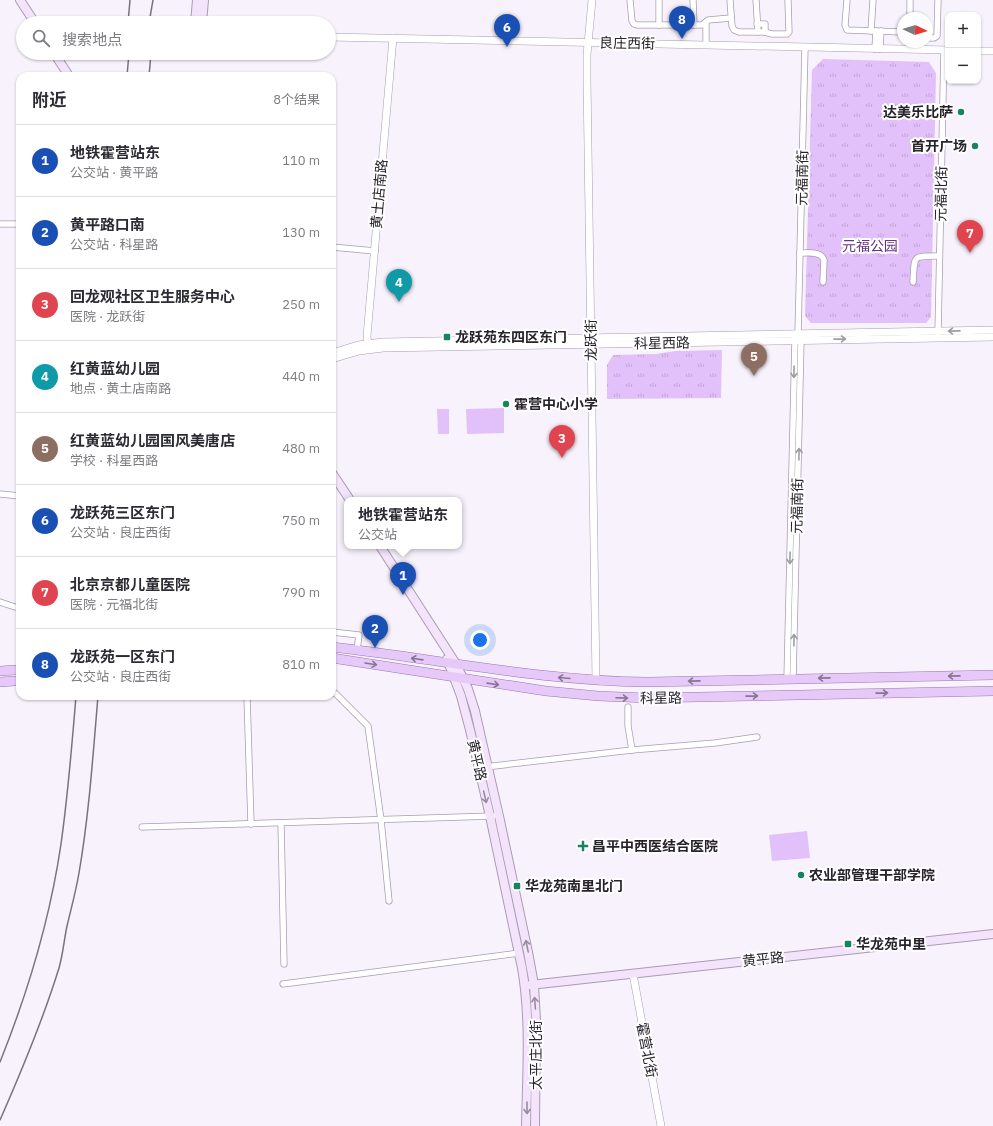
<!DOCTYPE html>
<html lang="zh">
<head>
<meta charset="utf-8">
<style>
  :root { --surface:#fff; --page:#f7f7f7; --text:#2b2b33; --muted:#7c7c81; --line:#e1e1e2; --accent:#0f766e }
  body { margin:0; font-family:"IBM Plex Sans","Noto Sans SC",sans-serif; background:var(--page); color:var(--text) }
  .controls { position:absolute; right:12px; top:12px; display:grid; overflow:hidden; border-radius:8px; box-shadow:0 1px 3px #0004 }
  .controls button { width:36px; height:36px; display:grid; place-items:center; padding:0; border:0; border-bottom:1px solid var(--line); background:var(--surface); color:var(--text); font:20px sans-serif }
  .compass { position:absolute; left:897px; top:12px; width:36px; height:36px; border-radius:50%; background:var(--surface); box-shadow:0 1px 3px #0004; rotate:94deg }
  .you { position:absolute; left:480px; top:640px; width:14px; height:14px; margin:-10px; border:3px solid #fff; border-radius:50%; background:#1a73e8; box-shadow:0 0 0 6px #1a73e833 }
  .badge { display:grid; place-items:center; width:26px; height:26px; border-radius:50%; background:var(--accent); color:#fff; font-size:13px; font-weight:700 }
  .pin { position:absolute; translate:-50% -33px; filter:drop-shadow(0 1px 2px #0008) }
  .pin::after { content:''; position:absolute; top:21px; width:14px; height:12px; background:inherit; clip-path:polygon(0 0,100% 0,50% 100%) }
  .popup { position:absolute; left:344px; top:497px; width:118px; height:52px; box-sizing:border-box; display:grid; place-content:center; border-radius:8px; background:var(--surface); filter:drop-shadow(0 1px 3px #0005); font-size:13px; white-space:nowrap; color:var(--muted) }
  .popup b { font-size:15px; color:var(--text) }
  .popup::after { content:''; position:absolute; left:50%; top:100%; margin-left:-8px; border:8px solid transparent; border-top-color:var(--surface) }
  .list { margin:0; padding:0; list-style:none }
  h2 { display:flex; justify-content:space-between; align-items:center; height:52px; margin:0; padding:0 16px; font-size:17px }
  h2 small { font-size:13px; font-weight:400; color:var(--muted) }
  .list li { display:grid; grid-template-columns:26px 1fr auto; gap:12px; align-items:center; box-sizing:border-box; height:72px; padding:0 16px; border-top:1px solid var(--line) }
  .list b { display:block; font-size:15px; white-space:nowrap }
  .list p { margin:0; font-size:13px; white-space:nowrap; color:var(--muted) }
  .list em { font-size:13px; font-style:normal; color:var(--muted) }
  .icon { flex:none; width:22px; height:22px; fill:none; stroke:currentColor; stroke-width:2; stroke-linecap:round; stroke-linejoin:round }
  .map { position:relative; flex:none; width:993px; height:1126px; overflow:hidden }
  .search { position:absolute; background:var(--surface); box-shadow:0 1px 3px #0004; left:16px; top:16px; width:320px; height:44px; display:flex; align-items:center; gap:10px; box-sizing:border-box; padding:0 14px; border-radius:22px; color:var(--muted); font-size:15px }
  .panel { position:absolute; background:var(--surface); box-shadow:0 1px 3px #0004; left:16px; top:72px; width:320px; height:628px; border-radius:12px }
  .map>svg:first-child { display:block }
</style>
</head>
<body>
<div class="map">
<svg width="993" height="1126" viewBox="0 0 993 1126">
  <defs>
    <pattern id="grass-tufts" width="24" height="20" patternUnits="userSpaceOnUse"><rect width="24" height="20" fill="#e2c0f9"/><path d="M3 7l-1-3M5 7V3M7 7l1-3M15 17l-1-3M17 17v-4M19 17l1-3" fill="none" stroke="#c2a5d6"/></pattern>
  </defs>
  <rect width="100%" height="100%" fill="#f8f2fc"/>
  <g fill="url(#grass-tufts)">
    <polygon points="823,59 929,62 936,73 931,317 926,323 811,323 805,316 812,70"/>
    <polygon points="722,350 721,398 607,399 607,365 613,355 656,354 675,351"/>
  </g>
  <g fill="#e2c0f9">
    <polygon points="504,408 504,433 467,434 466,409"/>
    <polygon points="437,409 449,409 449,434 438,434"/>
    <polygon points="807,831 810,858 772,861 769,835"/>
  </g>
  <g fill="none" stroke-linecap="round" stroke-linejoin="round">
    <g stroke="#a99cb2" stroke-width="7">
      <g id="minor">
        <polyline points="630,0 632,21 634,24 637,25 702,25 708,20 731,18"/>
        <polyline points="659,0 659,25"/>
        <polyline points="693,0 694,25"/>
        <polyline points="730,0 732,26 734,30 739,32 764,32 772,34 787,34 789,32 788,0"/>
        <polyline points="756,0 758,32"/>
        <polyline points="847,0 845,25 847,30 903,32"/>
        <polyline points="910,18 910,0"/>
        <polyline points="706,22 706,45"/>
        <polyline points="757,24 765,24 765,32"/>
        <polyline points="871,31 873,0"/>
        <polyline points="927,38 934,38 937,36 938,0"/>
        <polyline points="875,49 876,31"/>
        <polyline points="880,49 881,31"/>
        <polyline points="0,224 20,224"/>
        <polyline points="332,247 375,251"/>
        <path d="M800,253C808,253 821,251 824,260L823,282"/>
        <path d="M913,282C915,255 911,256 939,256"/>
        <polyline points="938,333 944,50"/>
        <polyline points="0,494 20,496"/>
        <polyline points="0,602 15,607"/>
        <polyline points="332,632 359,635 357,650"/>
        <polyline points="787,679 795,340 798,334 805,47"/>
        <polyline points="793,679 801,340 800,338"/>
        <polyline points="332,693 335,693 368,726 381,820 389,901"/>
        <polyline points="247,696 251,824"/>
        <polyline points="628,707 628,726 632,750"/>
        <polyline points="485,767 632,750 715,743 757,737"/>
        <polyline points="281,823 284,964"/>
        <polyline points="142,827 493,816"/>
        <polyline points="283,984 519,953"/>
      </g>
    </g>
    <g stroke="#a99cb2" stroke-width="8">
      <g id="tertiary">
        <polyline points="592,0 587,55 587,80 596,680"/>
        <polyline points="329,37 948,50"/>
        <polyline points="978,51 993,51"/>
        <polyline points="368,347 367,336 393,38"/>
        <polyline points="332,353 358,345 383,342 993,330"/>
        <polyline points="332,359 359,351 383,348 993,337"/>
        <polyline points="633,974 661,1126"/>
      </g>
    </g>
    <g stroke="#a99cb2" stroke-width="10">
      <g id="secondary">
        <polyline points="20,0 35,23"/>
        <polyline points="195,23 197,0"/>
        <polyline points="202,23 204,0"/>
        <polyline points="54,53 69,76"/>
        <polyline points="332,473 350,500"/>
        <polyline points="380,546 456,664 468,689 475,711 499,816 528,952 534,985 536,1020 535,1126"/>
        <path d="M447,659L461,696L470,730L490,816L522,968C531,1020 527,1074 526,1126"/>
        <polyline points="530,985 993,934"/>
      </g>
    </g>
    <g stroke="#9977ae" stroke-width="10">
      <g id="primary">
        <path d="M332,647C437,659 542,681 648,682L993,675"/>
        <polyline points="332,658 546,691 598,696 648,698 993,691"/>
        <polyline points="0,671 15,670"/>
        <polyline points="0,682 15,681"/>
      </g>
    </g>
    <use href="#minor" stroke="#fff" stroke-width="5.5"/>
    <use href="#tertiary" stroke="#fff" stroke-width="7"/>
    <use href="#secondary" stroke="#f3e4fc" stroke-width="8"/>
    <use href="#primary" stroke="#e6c9f9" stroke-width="9"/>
    <g stroke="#79737d" stroke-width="1.5">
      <polyline points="128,23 130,0"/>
      <polyline points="149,23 153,0"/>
      <polyline points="127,76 129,53"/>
      <polyline points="149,76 151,53"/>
      <path d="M0,1062C28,992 50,919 61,844C68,795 72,745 76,696"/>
      <path d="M0,1120C22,1070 43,1020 59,968C63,954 64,940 67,926C71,909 76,891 79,873C89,815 93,755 98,696"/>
    </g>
  </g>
  <defs><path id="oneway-shaft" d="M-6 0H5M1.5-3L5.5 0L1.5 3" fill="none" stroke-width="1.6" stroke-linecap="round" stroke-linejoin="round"/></defs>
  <g stroke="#9e9ca0">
    <use href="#oneway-shaft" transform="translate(954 331) rotate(179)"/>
    <use href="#oneway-shaft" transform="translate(840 339) rotate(-1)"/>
    <use href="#oneway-shaft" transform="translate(794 372) rotate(91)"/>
    <use href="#oneway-shaft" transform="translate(799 454) rotate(-89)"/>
    <use href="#oneway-shaft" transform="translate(790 558) rotate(91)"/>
    <use href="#oneway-shaft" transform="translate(794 640) rotate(-89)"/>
  </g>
  <g stroke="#867692">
    <use href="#oneway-shaft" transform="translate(417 659) rotate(-172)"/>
    <use href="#oneway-shaft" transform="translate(371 664) rotate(9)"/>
    <use href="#oneway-shaft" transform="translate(954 676) rotate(179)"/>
    <use href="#oneway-shaft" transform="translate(564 678) rotate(-175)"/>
    <use href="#oneway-shaft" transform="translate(824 678) rotate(179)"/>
    <use href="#oneway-shaft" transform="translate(694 681) rotate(179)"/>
    <use href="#oneway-shaft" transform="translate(493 684) rotate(8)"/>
    <use href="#oneway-shaft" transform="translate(882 693) rotate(-1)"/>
    <use href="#oneway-shaft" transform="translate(752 696) rotate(-1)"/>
    <use href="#oneway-shaft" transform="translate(622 698) rotate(2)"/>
  </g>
  <g stroke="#978d9e">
    <use href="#oneway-shaft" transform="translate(485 797) rotate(77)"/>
    <use href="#oneway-shaft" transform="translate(527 946) rotate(-102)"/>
    <use href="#oneway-shaft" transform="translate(535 1003) rotate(-94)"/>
    <use href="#oneway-shaft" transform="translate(527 1108) rotate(90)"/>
  </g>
  <g fill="#18835f" stroke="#fff" stroke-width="1.5">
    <circle cx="961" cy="112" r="4"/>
    <circle cx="975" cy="146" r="4"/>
    <rect x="443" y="333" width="8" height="8" rx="2"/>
    <circle cx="506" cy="404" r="4"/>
    <path d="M581 840h4v4h4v4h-4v4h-4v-4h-4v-4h4z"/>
    <circle cx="801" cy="875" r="4"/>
    <rect x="513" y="882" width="8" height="8" rx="2"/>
    <rect x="844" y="940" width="8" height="8" rx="2"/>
  </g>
  <g text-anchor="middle" stroke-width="4" stroke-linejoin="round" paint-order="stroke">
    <g font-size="14" fill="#27222b" stroke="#fff">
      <text transform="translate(627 43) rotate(1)" y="5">良庄西街</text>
      <text transform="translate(802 178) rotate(-89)" y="5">元福南街</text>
      <text transform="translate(379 194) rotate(-85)" y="5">黄土店南路</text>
      <text transform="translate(941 194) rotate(-89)" y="5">元福北街</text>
      <text transform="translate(591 340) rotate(-91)" y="5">龙跃街</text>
      <text transform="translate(662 343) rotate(-1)" y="5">科星西路</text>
      <text transform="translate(797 506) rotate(-89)" y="5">元福南街</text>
      <text transform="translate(661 698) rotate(-1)" y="5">科星路</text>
      <text transform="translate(477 760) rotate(77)" y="5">黄平路</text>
      <text transform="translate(763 959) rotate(-6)" y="5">黄平路</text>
      <text transform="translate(647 1050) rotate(79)" y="5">霍营北街</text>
      <text transform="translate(536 1055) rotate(-90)" y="5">太平庄北街</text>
    </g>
    <g font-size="14" font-weight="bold" fill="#27222b" stroke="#fff" text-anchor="start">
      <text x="953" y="117" text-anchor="end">达美乐比萨</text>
      <text x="967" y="151" text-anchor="end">首开广场</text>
      <text x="455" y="342">龙跃苑东四区东门</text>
      <text x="514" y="409">霍营中心小学</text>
      <text x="592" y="851">昌平中西医结合医院</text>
      <text x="809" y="880">农业部管理干部学院</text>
      <text x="525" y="891">华龙苑南里北门</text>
      <text x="856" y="949">华龙苑中里</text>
    </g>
    <g font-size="14" fill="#673485" stroke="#fff">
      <text x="870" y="251">元福公园</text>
    </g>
  </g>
</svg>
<div class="controls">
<button>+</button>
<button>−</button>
</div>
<svg class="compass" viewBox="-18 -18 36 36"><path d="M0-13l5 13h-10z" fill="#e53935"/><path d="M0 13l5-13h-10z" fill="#7c7c81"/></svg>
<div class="you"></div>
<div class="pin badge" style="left:403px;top:595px;background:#1a4fb4">1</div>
<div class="popup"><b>地铁霍营站东</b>公交站</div>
<div class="pin badge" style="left:375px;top:648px;background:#1a4fb4">2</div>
<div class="pin badge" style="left:562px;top:458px;background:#e0444e">3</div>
<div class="pin badge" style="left:399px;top:302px;background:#0f9aa8">4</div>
<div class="pin badge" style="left:754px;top:376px;background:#8d6e63">5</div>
<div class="pin badge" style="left:507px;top:47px;background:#1a4fb4">6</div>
<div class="pin badge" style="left:970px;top:253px;background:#e0444e">7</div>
<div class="pin badge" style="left:682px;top:39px;background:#1a4fb4">8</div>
<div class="search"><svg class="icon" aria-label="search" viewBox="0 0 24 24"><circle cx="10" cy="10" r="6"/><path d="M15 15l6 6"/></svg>搜索地点</div>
<section class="panel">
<h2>附近<small>8个结果</small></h2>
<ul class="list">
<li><span class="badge" style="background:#1a4fb4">1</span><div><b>地铁霍营站东</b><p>公交站 · 黄平路</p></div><em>110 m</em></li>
<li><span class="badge" style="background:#1a4fb4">2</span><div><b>黄平路口南</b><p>公交站 · 科星路</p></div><em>130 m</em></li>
<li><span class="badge" style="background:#e0444e">3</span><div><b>回龙观社区卫生服务中心</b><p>医院 · 龙跃街</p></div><em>250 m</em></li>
<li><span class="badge" style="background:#0f9aa8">4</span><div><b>红黄蓝幼儿园</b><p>地点 · 黄土店南路</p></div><em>440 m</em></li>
<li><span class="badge" style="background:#8d6e63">5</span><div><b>红黄蓝幼儿园国风美唐店</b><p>学校 · 科星西路</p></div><em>480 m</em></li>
<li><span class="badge" style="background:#1a4fb4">6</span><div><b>龙跃苑三区东门</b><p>公交站 · 良庄西街</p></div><em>750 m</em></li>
<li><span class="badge" style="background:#e0444e">7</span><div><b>北京京都儿童医院</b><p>医院 · 元福北街</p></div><em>790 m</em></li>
<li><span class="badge" style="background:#1a4fb4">8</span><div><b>龙跃苑一区东门</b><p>公交站 · 良庄西街</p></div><em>810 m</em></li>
</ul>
</section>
</div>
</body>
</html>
